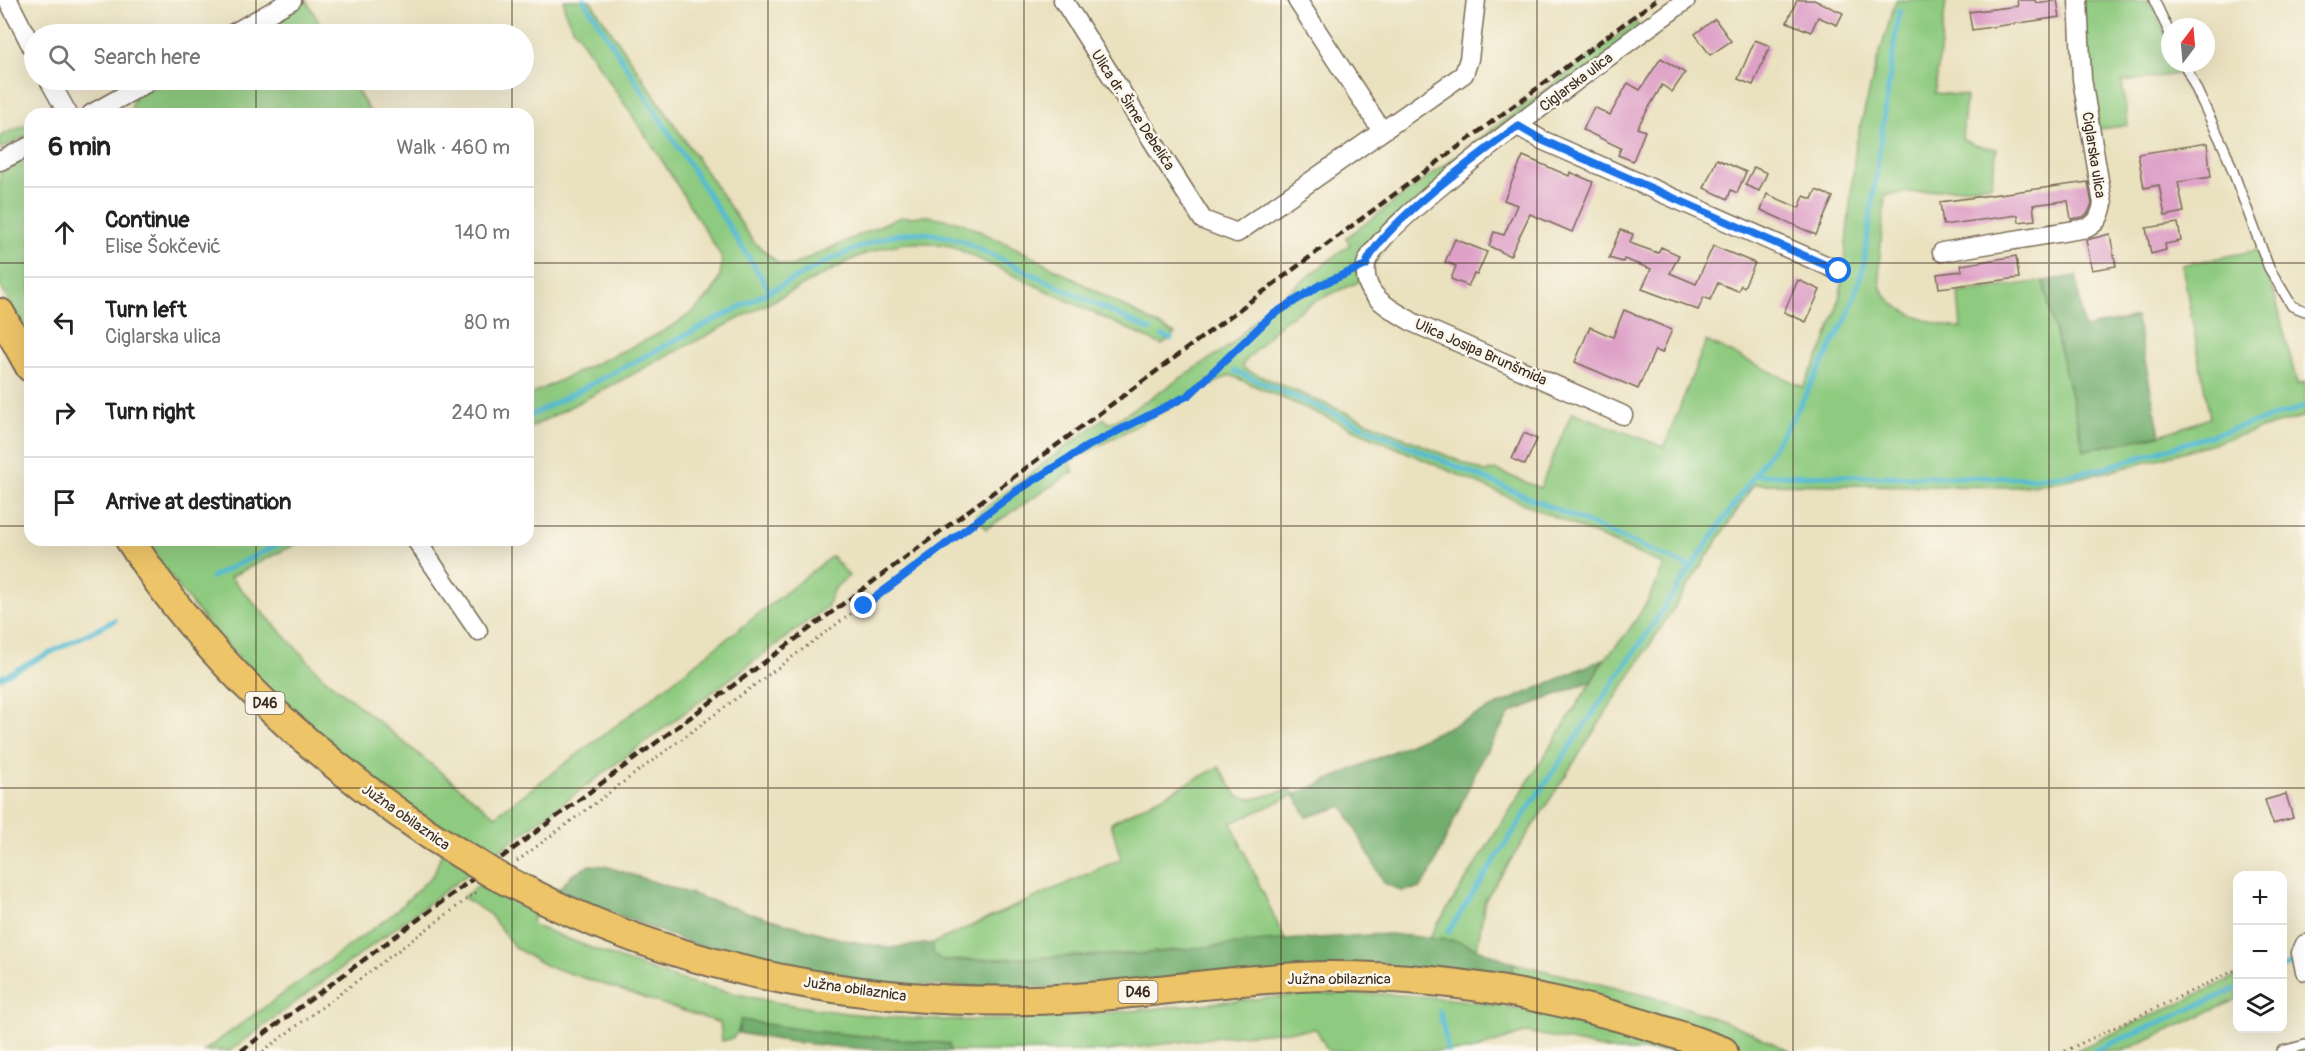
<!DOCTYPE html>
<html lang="en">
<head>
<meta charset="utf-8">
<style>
  :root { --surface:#fff; --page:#f6f6f6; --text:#222; --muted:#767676; --line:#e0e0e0 }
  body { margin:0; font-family:Pangolin,sans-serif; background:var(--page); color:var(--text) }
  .controls { position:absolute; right:18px; bottom:18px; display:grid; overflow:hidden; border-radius:12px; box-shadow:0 6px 24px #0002 }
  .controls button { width:54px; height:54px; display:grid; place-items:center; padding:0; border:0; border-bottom:2px solid var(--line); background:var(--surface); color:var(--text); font:30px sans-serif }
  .compass { position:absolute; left:2161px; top:18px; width:54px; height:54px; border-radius:50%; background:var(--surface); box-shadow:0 6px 24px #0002; rotate:16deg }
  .stop { position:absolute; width:18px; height:18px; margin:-14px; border:4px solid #1a73e8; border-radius:50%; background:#fff }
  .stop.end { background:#1a73e8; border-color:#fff; box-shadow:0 2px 6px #0008 }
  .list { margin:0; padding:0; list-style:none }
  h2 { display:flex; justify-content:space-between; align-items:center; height:78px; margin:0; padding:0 24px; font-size:26px }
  h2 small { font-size:20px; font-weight:400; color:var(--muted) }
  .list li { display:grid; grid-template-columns:39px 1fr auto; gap:18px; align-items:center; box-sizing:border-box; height:90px; padding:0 24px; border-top:2px solid var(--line) }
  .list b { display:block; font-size:22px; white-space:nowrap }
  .list p { margin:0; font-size:20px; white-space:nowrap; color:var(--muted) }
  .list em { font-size:20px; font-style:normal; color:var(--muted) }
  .icon { flex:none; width:33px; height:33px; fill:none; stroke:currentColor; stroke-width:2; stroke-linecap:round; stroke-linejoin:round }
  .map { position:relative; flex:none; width:2305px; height:1051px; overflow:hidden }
  .search { position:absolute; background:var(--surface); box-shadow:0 6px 24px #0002; left:24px; top:24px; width:510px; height:66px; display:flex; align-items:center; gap:15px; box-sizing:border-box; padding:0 21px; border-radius:33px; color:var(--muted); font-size:22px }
  .panel { position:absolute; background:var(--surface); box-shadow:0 6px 24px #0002; left:24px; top:108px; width:510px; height:438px; border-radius:18px }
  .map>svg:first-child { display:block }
</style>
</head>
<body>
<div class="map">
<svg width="2305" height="1051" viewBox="0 0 2305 1051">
  <rect width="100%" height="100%" fill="#fbf7ec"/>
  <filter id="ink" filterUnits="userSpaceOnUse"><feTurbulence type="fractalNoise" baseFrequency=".0167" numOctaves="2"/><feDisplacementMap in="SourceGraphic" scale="12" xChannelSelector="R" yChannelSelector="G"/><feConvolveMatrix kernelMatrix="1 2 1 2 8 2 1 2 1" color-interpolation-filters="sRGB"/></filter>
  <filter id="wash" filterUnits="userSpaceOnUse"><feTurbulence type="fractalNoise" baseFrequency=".008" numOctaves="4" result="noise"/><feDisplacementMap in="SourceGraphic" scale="24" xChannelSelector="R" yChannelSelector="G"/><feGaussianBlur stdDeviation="1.35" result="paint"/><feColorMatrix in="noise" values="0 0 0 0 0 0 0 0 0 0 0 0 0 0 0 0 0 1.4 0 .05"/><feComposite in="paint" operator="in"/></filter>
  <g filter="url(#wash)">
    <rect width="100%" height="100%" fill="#eae1bf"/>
    <g fill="#8eca7f" stroke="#647a4e" stroke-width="1.5">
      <polygon points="306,0 326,34 245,34"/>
      <path d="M564,0H590L753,241L778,263L791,266L890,221L902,217L929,216L960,222L1020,250L1175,334L1162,345L951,246C912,239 893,243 857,257L528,429V396C556,382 584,369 612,356C649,338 729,308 721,256L658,154L570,23L565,12Z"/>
      <path d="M1896,0H1946L1935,93L1966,96L1962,139L1975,145L1997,149L1991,185L1885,195C1884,218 1877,264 1880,284C1885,311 1938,326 1961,328L1958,293L2043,281L2085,450L2160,435L2210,418L2182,265L2258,250L2275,296L2297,384L2305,382V416C2209,443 2114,478 2014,487L1754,484L1485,900L1477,949L1457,941L1429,938L1592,681C1602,660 1608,656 1622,639C1639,618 1654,591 1664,565L1230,375L1069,462L1074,471L986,529L976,515L1104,418L1108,423L1117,420L1231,345L1260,314L1350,244L1346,238L1636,22L1641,29L1430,189L1361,281L1315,301L1283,321L1243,364L1244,369L1485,472L1496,470L1540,488L1572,412L1664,447L1706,341L1803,387L1822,350L1836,312L1842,285L1856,144L1875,68Z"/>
      <polygon points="2081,0 2149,0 2170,44 2170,63 2179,63 2184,73 2122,82 2128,125 2093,130"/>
      <polygon points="165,80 351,80 370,112 134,114 131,107 134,97"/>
      <polygon points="30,119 30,134 0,149 0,136 26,125"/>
      <polygon points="30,155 30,340 0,285 0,172"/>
      <path d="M144,540H304L230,577L321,675L495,816L626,718L832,556L849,576C837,585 830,591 828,606L230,1051H204L393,914L434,874L449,832C360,776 277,704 208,624C185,597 165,568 144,540Z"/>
      <polygon points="1219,767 1237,796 1253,799 1291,789 1294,795 1231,823 1285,940 1138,954 942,961 933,953 933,943 1121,859 1111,823"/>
      <path d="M505,866L557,891L532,920L533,925C586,946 639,968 693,983C776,1006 864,1018 949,1020C1069,1023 1187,1002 1307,995C1414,989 1523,1004 1626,1034C1645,1039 1664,1044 1682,1051H1617L1527,1032L1470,1051H1328L1316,1029L1228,1036L1106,1051H950L949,1044L809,1031L741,1020C738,1033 737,1039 722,1041L720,1023L545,965L515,948L490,915L463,897Z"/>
      <polygon points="1514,963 1664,1000 1739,1027 1790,1051 1745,1051 1683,1029 1509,982"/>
      <polygon points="2237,976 2237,999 2123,1051 2075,1051"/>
    </g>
    <g fill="#72ae6e" stroke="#566c46" stroke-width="1.5">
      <polygon points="2076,276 2084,328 2136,317 2160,435 2084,450 2043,281"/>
      <polygon points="1603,659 1592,681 1510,713 1481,760 1430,874 1420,888 1401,891 1384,883 1343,806 1307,817 1294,795"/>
      <polygon points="590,865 605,866 750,913 844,940 889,948 933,943 933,953 942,961 1138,954 1266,941 1390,934 1457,941 1514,963 1509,982 1086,988 884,985 809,974 695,945 557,891 573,874"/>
      <path d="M740,1020L809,1031L949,1044L950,1051C878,1051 809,1047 739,1033Z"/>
    </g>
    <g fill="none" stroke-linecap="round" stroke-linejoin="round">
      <g stroke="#55bbd3" stroke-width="5">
        <polyline points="584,0 770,291"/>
        <polyline points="1163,336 1171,339"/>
        <polyline points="1235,371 1692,568"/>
        <path d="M528,417L836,257C889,236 902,224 960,240L1150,330"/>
        <polyline points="1755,475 2032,478 2074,474 2104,468 2305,407"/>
        <polyline points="212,577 287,540"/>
        <polyline points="0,678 115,620"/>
        <polyline points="1448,932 1538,794 1794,416 1849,314 1863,269 1899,10"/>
        <polyline points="2282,968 2295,963"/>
        <polyline points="1440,1011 1448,1051"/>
        <polyline points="2094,1051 2238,988"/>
      </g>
    </g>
    <g id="blocks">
      <g fill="#dea0c7">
        <polygon points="1797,0 1814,0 1843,13 1837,25 1818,17 1811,32 1787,22"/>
        <polygon points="2017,0 2035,0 2036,3 2057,0 2060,17 1972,30 1969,12 2018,6"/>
        <polygon points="1715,19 1731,41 1710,55 1695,34"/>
        <polygon points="1755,40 1770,46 1753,85 1738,79"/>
        <polygon points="1661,58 1685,73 1672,92 1662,85 1637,128 1645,131 1633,161 1618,155 1621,148 1583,130 1594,107 1610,115 1628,83 1640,90"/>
        <polygon points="2207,143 2211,177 2178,182 2184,212 2165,216 2159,185 2144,188 2138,154"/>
        <polygon points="1523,156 1569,176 1570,172 1593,182 1572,232 1530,214 1510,256 1489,246 1494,232 1504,235 1517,205 1504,200"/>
        <polygon points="1717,159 1746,172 1737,193 1731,190 1728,199 1704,188"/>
        <polygon points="1754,167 1767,173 1759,191 1745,185"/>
        <polygon points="2088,182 2092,204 2088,213 2083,217 2071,219 2068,201 2064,201 2033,205 2035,220 2019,222 2018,215 1943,225 1940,202"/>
        <polygon points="1816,190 1833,197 1816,235 1761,210 1767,194 1799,208 1804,196 1812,199"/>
        <polygon points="2178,223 2181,241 2165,244 2166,250 2151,254 2146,228"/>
        <polygon points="1620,230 1633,234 1630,243 1658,253 1661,247 1679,255 1670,273 1696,284 1713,246 1755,263 1744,287 1741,285 1738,291 1718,283 1710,300 1704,297 1698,310 1642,289 1651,269 1624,259 1623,262 1609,258"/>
        <polygon points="2110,234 2116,266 2092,270 2086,240"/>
        <polygon points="1455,239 1487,252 1477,275 1474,274 1468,286 1451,279 1456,266 1445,262"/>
        <polygon points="2016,256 2019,278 1939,288 1937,274 1962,271 1961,265"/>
        <polygon points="1798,280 1820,290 1806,322 1784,312"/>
        <polygon points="1624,310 1672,330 1662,353 1655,350 1638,389 1575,362 1590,327 1613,337"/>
        <polygon points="1524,433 1537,439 1525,465 1512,459"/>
        <polygon points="2286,794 2293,818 2273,824 2265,800"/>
      </g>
    </g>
  </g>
  <g filter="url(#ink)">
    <use href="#blocks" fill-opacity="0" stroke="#786a56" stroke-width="1.5"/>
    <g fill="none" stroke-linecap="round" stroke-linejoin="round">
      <g stroke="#786a56" stroke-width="12">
        <g id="service">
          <polyline points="2154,0 2170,34"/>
          <polyline points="2184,63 2225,150 2269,268 2292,306 2305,311"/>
          <polyline points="2282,1051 2305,1045"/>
        </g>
      </g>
      <g stroke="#786a56" stroke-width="21">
        <g id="minor">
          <polyline points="8,0 34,51"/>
          <polyline points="1063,0 1203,220 1237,233 1464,74 1469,59 1476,0"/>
          <polyline points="1297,0 1382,131"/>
          <polyline points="232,34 292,0"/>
          <polyline points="49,80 68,114"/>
          <polyline points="91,114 152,80"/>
          <polyline points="1518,126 1542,140 1839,271"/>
          <polyline points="0,161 30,146"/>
          <path d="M1942,252L2087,228C2098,222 2100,217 2103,204L2082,79L2078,0"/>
          <path d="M1623,415L1414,323C1391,309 1362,297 1366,265C1371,225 1639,35 1686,0"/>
          <polyline points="416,540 478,631"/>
          <polyline points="2305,944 2301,953 2305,971"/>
        </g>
      </g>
      <g stroke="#786a56" stroke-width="32">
        <g id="primary">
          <polyline points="0,313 30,367"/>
          <path d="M130,540C206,661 314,756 430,835"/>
          <path d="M557,906C718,980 899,1010 1076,998C1161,992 1246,977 1332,976C1466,976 1598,1004 1723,1051"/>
        </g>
      </g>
      <g stroke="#786a56" stroke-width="3" stroke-dasharray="1.5 4.5" stroke-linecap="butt">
        <polyline points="517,861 1015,492 1088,446 1189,395 1271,316 1320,285 1350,271"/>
        <polyline points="263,1051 478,891"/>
        <polyline points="2065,1051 2238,969"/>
      </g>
      <use href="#service" stroke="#fff" stroke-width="9"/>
      <use href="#minor" stroke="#fff" stroke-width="18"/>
      <use href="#primary" stroke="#eec469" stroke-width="28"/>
      <polyline stroke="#3b2a1e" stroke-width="4.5" stroke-dasharray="9 4.5" stroke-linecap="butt" points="241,1051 1656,0"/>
      <g stroke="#786a56" stroke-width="32" stroke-linecap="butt">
        <polyline id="primary-bridge" points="430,835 495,875 557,906"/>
      </g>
      <use href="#primary-bridge" stroke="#eec469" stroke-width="28"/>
    </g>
  </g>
  <g fill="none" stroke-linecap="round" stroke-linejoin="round" filter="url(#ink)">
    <path stroke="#1a73e8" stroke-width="8" d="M864,606L1015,492L1088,446L1189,395L1271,316L1320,285L1366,265C1378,227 1483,152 1518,126L1542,140L1839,271"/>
  </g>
  <path fill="none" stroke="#3b2a1e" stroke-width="1.5" stroke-opacity="0.55" d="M256,0V34M512,0V34M768,0V1051M1024,0V1051M1281,0V1051M1537,0V1051M1793,0V1051M2049,0V1051M256,80V114M512,80V114M0,263H30M528,263H2305M0,526H30M528,526H2305M256,540V1051M512,540V1051M0,788H2305"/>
  <g text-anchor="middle" stroke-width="5" stroke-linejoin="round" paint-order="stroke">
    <g fill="#fbf7ec" stroke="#75685c" stroke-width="1.5">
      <rect x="245.5" y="692" width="39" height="22" rx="4.5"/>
      <rect x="1118.5" y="981" width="39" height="22" rx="4.5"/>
    </g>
    <g font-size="14" font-weight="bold" fill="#3b2a1e">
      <text x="265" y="708">D46</text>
      <text x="1138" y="997">D46</text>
    </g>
    <g font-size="15" fill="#3b2a1e" stroke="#fbf7ec">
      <text transform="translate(1576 82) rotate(-37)" y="5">Ciglarska ulica</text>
      <text transform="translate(1133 110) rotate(57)" y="5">Ulica dr. Šime Debelića</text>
      <text transform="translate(2094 155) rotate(81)" y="5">Ciglarska ulica</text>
      <text transform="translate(1481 352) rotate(24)" y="5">Ulica Josipa Brunšmida</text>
      <text transform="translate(406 817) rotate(35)" y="5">Južna obilaznica</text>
      <text x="1339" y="984">Južna obilaznica</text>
      <text transform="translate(855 989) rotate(8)" y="5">Južna obilaznica</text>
    </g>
  </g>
</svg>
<div class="controls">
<button>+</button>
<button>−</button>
<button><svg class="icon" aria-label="layers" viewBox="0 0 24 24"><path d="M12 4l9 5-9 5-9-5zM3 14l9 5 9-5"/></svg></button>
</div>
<svg class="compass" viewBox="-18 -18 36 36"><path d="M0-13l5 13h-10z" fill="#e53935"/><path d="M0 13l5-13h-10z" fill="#767676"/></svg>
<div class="stop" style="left:1839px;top:271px"></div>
<div class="stop end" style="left:864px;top:606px"></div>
<div class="search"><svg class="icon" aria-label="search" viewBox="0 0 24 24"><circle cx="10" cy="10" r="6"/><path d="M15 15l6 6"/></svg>Search here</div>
<section class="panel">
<h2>6 min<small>Walk · 460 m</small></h2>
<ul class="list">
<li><svg class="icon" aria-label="ahead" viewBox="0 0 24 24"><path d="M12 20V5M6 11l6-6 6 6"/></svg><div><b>Continue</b><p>Elise Šokčević</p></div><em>140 m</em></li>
<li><svg class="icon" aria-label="left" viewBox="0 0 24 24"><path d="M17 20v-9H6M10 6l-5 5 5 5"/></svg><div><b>Turn left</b><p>Ciglarska ulica</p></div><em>80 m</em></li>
<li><svg class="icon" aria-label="right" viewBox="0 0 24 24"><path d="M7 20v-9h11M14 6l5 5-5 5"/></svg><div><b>Turn right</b></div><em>240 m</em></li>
<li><svg class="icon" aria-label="arrive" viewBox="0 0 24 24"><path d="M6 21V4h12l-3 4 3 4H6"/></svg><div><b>Arrive at destination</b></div></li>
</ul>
</section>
</div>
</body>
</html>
